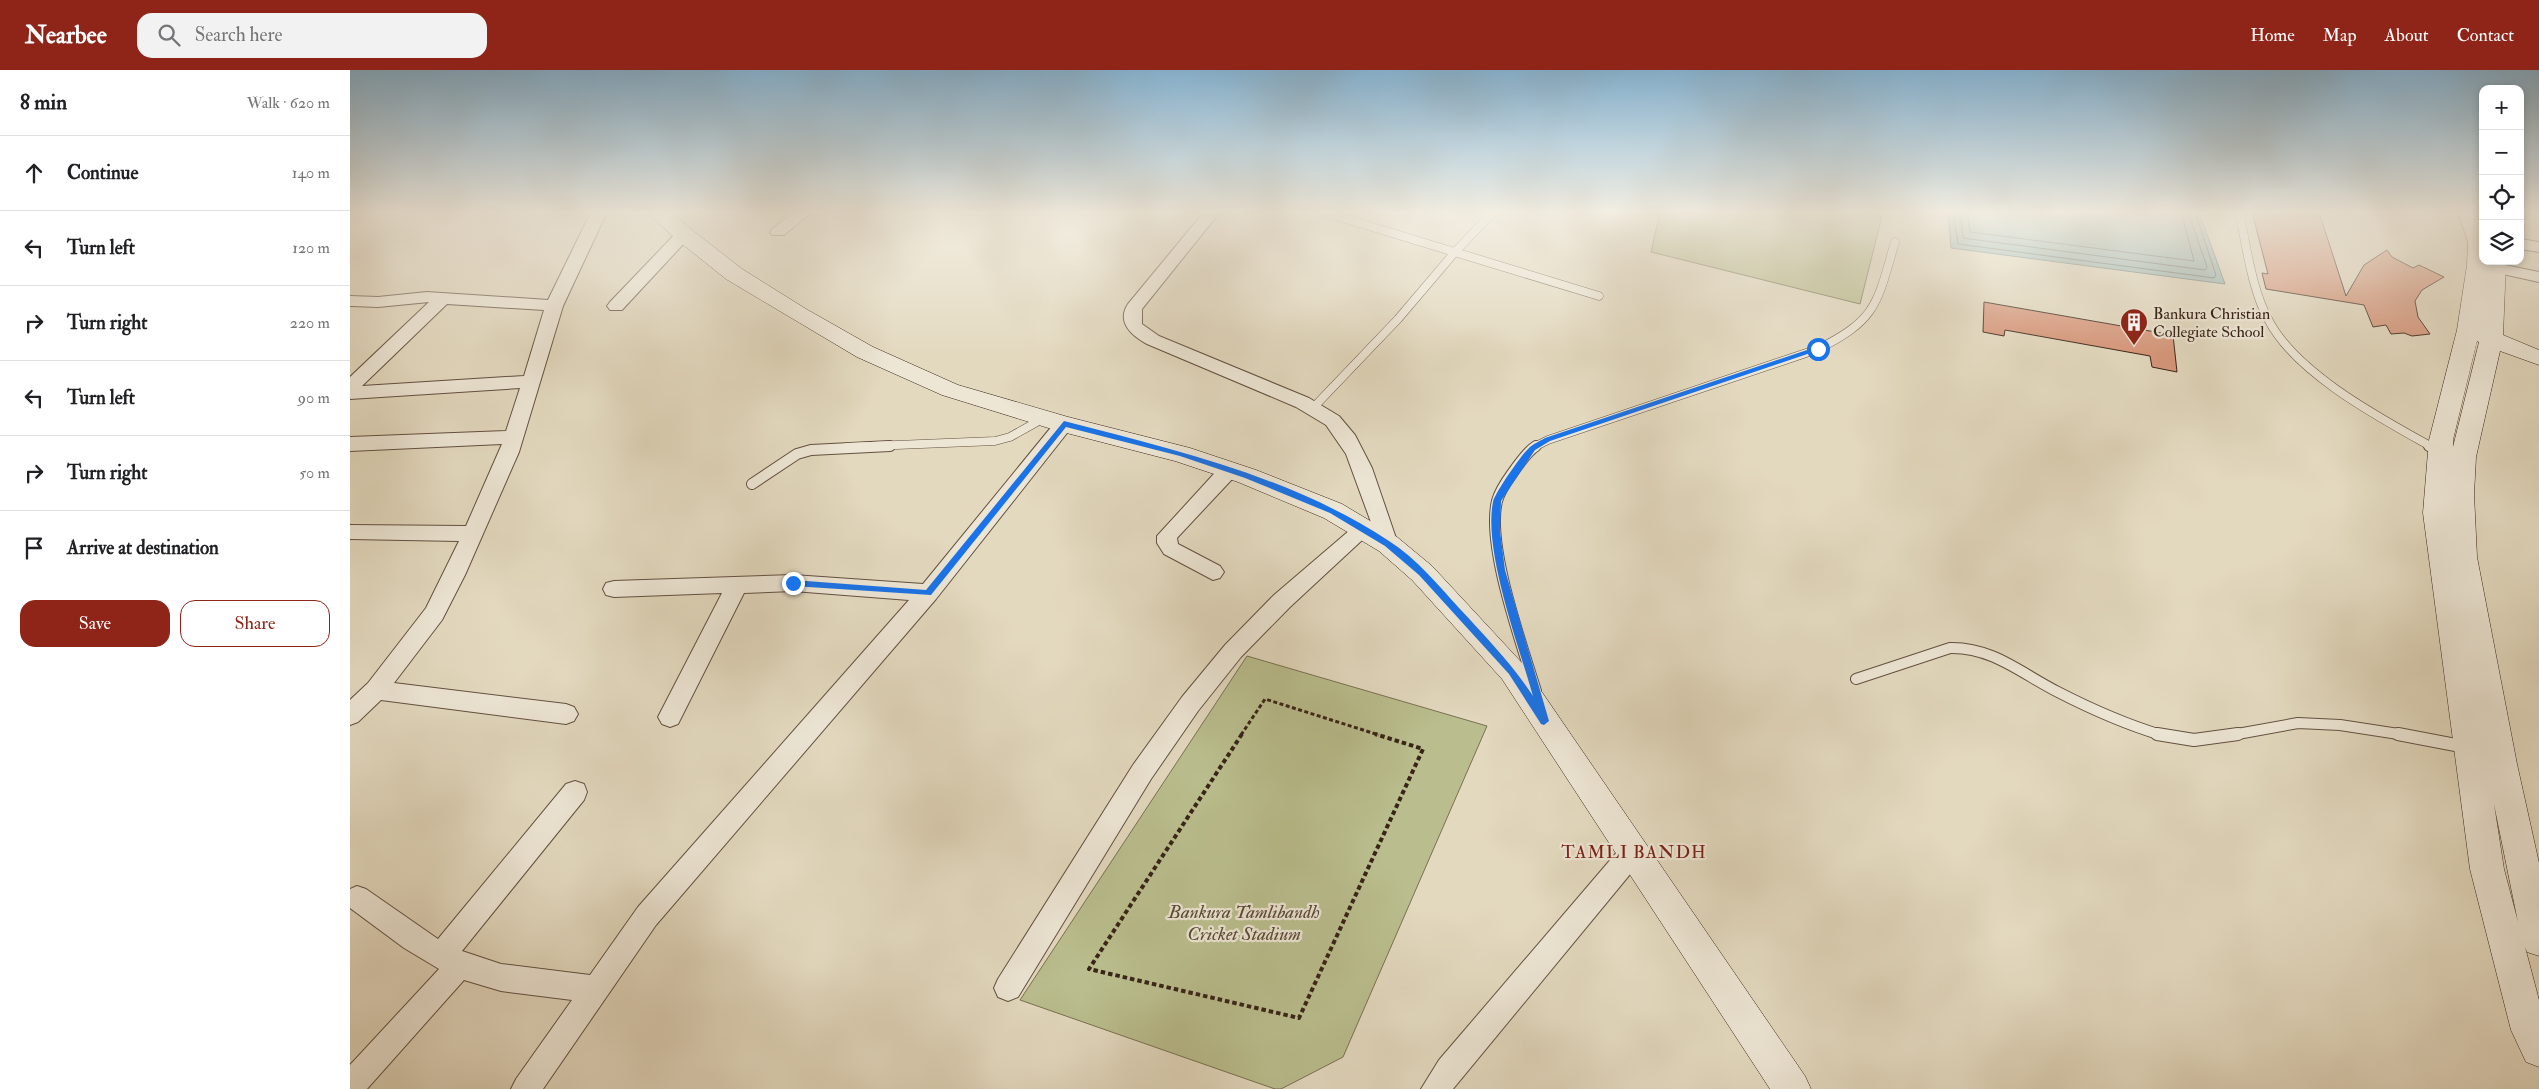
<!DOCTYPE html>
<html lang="en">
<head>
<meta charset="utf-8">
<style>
  :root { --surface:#fff; --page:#f2f2f2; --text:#202124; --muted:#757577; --line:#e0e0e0; --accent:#8f2418 }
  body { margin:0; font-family:"IM FELL Double Pica",serif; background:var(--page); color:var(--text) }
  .controls { position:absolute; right:15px; top:15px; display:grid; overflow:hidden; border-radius:10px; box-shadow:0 2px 8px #0003 }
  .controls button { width:45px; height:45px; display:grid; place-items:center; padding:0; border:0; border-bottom:1px solid var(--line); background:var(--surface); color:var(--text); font:25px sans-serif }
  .stop { position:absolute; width:15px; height:15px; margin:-11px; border:4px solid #1a73e8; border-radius:50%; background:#fff }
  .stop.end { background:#1a73e8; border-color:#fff; box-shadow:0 1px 5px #0008 }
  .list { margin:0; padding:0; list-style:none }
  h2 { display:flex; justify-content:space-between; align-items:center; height:65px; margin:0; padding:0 20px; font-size:21px }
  h2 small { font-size:16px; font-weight:400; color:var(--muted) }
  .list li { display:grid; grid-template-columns:32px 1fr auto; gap:15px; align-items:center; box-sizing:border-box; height:75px; padding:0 20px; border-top:1px solid var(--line) }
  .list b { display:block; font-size:19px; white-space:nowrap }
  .list em { font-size:16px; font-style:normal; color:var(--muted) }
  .actions { display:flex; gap:10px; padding:15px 20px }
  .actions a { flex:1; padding:11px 0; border:1px solid var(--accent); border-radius:15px; text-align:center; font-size:18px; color:var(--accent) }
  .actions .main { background:var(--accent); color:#fff }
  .icon { flex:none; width:28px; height:28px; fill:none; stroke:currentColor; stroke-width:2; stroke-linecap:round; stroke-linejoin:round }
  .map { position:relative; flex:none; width:2189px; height:1019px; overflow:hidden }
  header { display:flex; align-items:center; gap:30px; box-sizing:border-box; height:70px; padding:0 25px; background:var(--accent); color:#fff }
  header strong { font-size:24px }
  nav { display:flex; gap:28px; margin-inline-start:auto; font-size:18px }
  .search { width:350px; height:45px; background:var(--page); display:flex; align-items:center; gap:12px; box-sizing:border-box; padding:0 18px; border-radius:15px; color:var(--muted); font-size:19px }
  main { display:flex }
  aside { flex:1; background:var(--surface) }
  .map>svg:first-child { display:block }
</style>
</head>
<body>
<header>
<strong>Nearbee</strong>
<div class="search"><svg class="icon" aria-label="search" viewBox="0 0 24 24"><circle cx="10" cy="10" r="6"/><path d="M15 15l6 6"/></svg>Search here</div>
<nav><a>Home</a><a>Map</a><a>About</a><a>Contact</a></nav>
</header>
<main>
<aside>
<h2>8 min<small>Walk · 620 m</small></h2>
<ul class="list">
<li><svg class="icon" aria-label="ahead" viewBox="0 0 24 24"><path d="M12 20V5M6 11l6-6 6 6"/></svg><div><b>Continue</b></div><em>140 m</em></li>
<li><svg class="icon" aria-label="left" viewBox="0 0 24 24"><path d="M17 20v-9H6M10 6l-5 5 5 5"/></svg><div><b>Turn left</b></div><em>120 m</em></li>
<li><svg class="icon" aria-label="right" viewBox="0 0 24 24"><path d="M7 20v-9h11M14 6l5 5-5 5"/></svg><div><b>Turn right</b></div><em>220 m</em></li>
<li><svg class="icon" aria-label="left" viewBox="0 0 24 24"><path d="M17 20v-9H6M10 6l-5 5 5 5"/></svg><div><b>Turn left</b></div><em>90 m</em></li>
<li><svg class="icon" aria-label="right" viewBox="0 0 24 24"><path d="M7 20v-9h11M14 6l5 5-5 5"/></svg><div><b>Turn right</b></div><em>50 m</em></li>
<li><svg class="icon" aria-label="arrive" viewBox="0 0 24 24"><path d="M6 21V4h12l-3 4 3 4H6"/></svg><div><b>Arrive at destination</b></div></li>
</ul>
<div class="actions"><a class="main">Save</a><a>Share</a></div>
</aside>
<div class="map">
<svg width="2189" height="1019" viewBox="0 0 2189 1019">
  <rect width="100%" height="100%" fill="#e3d9bf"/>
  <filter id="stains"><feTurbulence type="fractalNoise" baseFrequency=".004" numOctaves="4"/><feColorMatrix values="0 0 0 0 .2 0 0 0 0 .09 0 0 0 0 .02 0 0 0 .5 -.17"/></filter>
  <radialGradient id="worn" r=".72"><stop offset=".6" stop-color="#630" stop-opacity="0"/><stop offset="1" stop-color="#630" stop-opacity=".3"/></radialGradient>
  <g fill="#babe8e" stroke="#797052">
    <polygon points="1310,142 1533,142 1510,234 1301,182"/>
    <polygon points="897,586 1137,656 993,987 931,1019 925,1019 670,930"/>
  </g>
  <polygon fill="#97b9ba" stroke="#717d79" points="1598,142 1849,142 1875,214 1601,178"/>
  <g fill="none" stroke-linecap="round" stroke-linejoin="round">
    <g stroke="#686e68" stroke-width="1">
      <polyline points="1603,142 1608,174 1864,208 1866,205 1845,142"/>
      <polyline points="1610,142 1613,168 1855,200 1857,197 1838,142"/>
      <polyline points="1617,142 1620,162 1844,191 1831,142"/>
    </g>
  </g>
  <g fill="#d8987c" stroke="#382317">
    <polygon points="1902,142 1969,142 1996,226 2014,195 2037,180 2042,187 2063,198 2069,195 2094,207 2072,220 2065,231 2068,247 2080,264 2062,266 2054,263 2041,264 2036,255 2023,257 2014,235 1916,219 1912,203 1918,204"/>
    <polygon points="1634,232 1823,265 1827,302 1802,297 1800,286 1655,260 1654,266 1633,262"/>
  </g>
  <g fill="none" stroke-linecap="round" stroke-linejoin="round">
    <g stroke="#635041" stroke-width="9">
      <g id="lane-far2">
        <polyline points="973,142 1249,226"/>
        <path d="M1889,142C1897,177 1901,217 1918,249C1945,303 2030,348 2082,377"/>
        <polyline points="962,339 1048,249 1105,182 1143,142"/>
        <polyline points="497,377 645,371 660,367 694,348"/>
        <path d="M1184,377L1198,370L1468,279C1528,249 1527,233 1545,172"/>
      </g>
    </g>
    <g stroke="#635041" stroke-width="12">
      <g id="lane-far1">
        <polyline points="2079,376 2089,381"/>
        <polyline points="402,414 447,384 461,380 540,376"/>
        <path d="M1506,609L1600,578C1643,577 1672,604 1708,622C1741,639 1775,654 1811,665"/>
        <path d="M1186,621C1172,575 1136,476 1147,431C1150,419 1159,408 1166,398C1172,390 1178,381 1186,376"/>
        <polyline points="1882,665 1948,653 1990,655 2055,665"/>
      </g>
    </g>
    <g stroke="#635041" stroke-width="14">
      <g id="lane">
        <polyline points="1807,664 1844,670 1888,664"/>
        <polyline points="2048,664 2116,677"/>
      </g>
    </g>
    <g stroke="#635041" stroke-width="2">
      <g id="street">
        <path d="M241,142H257L213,236L169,382L115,505L92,550L44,613L216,634L224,637L228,644L224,651L216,654L31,630L8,652L0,655V630L18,613L76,538L109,471L0,469V455L116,456L152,374L0,381V367L156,361L170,318L0,329V307L79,232L28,237L2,236H0V226L28,227L77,222L198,230ZM97,234L194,240L174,306L12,316Z"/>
        <polygon points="445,142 462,142 434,165 422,165 420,162 422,159"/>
        <path d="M854,142H870L792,239V254L809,266L959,328L989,346L1005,365L1022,398L1048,474L1045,479L1038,482L1031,479L1023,460L940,537L891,587L848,641L801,709L668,927L658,931L648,927L644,918L648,909L783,695L832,627L875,575L924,525L1007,454L1014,452L1022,455L996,384L976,355L946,337L797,274C782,266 766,252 778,234Z"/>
        <polygon points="333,160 341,165 339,168 272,240 260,240 257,236 260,232 327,162"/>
        <polygon points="2170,169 2189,172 2189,182 2170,179"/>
        <polygon points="2145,193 2189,202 2189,212 2139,201 2137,198"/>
        <polygon points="714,348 721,350 723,354 721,358 586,529 306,855 193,1019 161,1019 166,1009 222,930 151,921 114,910 17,1019 0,1019 0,995 89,899 54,878 0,838 0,819 7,816 16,819 88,869 216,714 225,711 234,714 237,722 234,730 112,881 151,894 240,905 288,837 559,530 443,521 394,523 328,654 320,657 312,654 308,647 372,523 264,527 256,525 253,519 256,513 264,511 443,505 573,514 707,350"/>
        <polygon points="879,393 886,395 889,400 886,405 827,468 828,474 870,496 874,502 870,508 863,510 814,484 807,473 807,466 872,395"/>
        <polygon points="1282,772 1291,775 1295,783 1291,791 1103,1019 1071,1019 1089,990 1273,775"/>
      </g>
    </g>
    <g stroke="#382317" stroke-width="1">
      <g id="secondary">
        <polygon points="297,142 319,142 392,199 456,239 523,277 608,315 718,347 840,378 906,400 992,434 1047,467 1082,496 1172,593 1455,1006 1461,1019 1420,1019 1152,609 1062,510 1029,481 974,448 888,412 825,391 705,360 592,325 507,287 376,209 326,169"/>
        <path d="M2108,142H2128L2133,155V191H2156L2153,265L2189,280V295L2150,281L2126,387L2124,424L2127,487L2167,694L2189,793V886L2177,882L2175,877L2189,930V997L2176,992L2161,960L2120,799L2073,443L2079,370L2107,260L2117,195L2118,172ZM2127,271L2129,272L2103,377V370ZM2144,734L2168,852L2154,799Z"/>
      </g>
    </g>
    <polyline stroke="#382317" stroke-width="3" stroke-dasharray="4 2.5" stroke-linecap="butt" points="891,665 915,629 1029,665"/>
    <polyline stroke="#382317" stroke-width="4" stroke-dasharray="4.5 3" stroke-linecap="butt" points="892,664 739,899 949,948 1073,679 1025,664"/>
    <use href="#lane-far2" stroke="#ede6d5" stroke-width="8"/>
    <use href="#lane-far1" stroke="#ede6d5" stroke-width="10"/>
    <use href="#lane" stroke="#ede6d5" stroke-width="12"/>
    <use href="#street" fill="#ede6d5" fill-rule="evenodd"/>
    <use href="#secondary" fill="#ede6d5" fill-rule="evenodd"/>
  </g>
  <linearGradient id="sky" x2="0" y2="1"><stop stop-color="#87b6d6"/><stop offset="0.5" stop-color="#f2eee2"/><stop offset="1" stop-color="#f2eee2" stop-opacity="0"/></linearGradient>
  <rect width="2189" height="284" fill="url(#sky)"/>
  <path fill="#1a73e8" d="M1466,277L1472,279L1200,371L1185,380L1151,431L1150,461L1155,500L1199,651L1194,655L1191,654L1159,604L1069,505L1035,476L980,443L895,408L830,386L716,357L581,525L443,516L439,513L443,510L576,520L714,351C826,380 942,407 1039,471C1067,489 1088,515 1110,539C1136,567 1162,594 1183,626C1169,576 1133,481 1143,432C1145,423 1172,384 1179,378C1183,374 1190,371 1195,368Z"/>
  <defs>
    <g id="building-pin" transform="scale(1.4375)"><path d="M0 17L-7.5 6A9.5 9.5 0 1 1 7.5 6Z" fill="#8f2418" stroke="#ede6d5"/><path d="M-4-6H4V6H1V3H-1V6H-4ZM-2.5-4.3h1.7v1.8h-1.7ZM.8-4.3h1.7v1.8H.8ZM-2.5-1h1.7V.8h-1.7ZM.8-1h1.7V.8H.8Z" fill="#fff"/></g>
  </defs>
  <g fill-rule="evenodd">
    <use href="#building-pin" x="1784" y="252"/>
  </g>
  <g text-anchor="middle" stroke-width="4.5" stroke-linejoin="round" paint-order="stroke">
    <g font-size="16" fill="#382317" stroke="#ede6d5" text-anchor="start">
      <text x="1803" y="249">Bankura Christian<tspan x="1803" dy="18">Collegiate School</tspan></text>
    </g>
    <g font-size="18" letter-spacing="1" fill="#7a1f14" stroke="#ede6d5">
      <text x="1284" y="788">TAMLI BANDH</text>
    </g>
    <g font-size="19" font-style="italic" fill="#584a35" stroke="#ede6d5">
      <text x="894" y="848">Bankura Tamlibandh<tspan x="894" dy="22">Cricket Stadium</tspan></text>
    </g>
  </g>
  <rect width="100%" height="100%" filter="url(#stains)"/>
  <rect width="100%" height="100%" fill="url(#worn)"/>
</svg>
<div class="controls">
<button>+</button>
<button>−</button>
<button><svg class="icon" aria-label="locate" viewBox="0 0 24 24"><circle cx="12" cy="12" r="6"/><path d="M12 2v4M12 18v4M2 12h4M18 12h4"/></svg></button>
<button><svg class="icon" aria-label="layers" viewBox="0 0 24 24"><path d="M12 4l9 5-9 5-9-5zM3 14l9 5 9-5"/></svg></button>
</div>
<div class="stop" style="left:1468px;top:279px"></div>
<div class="stop end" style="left:443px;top:513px"></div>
</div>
</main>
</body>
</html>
